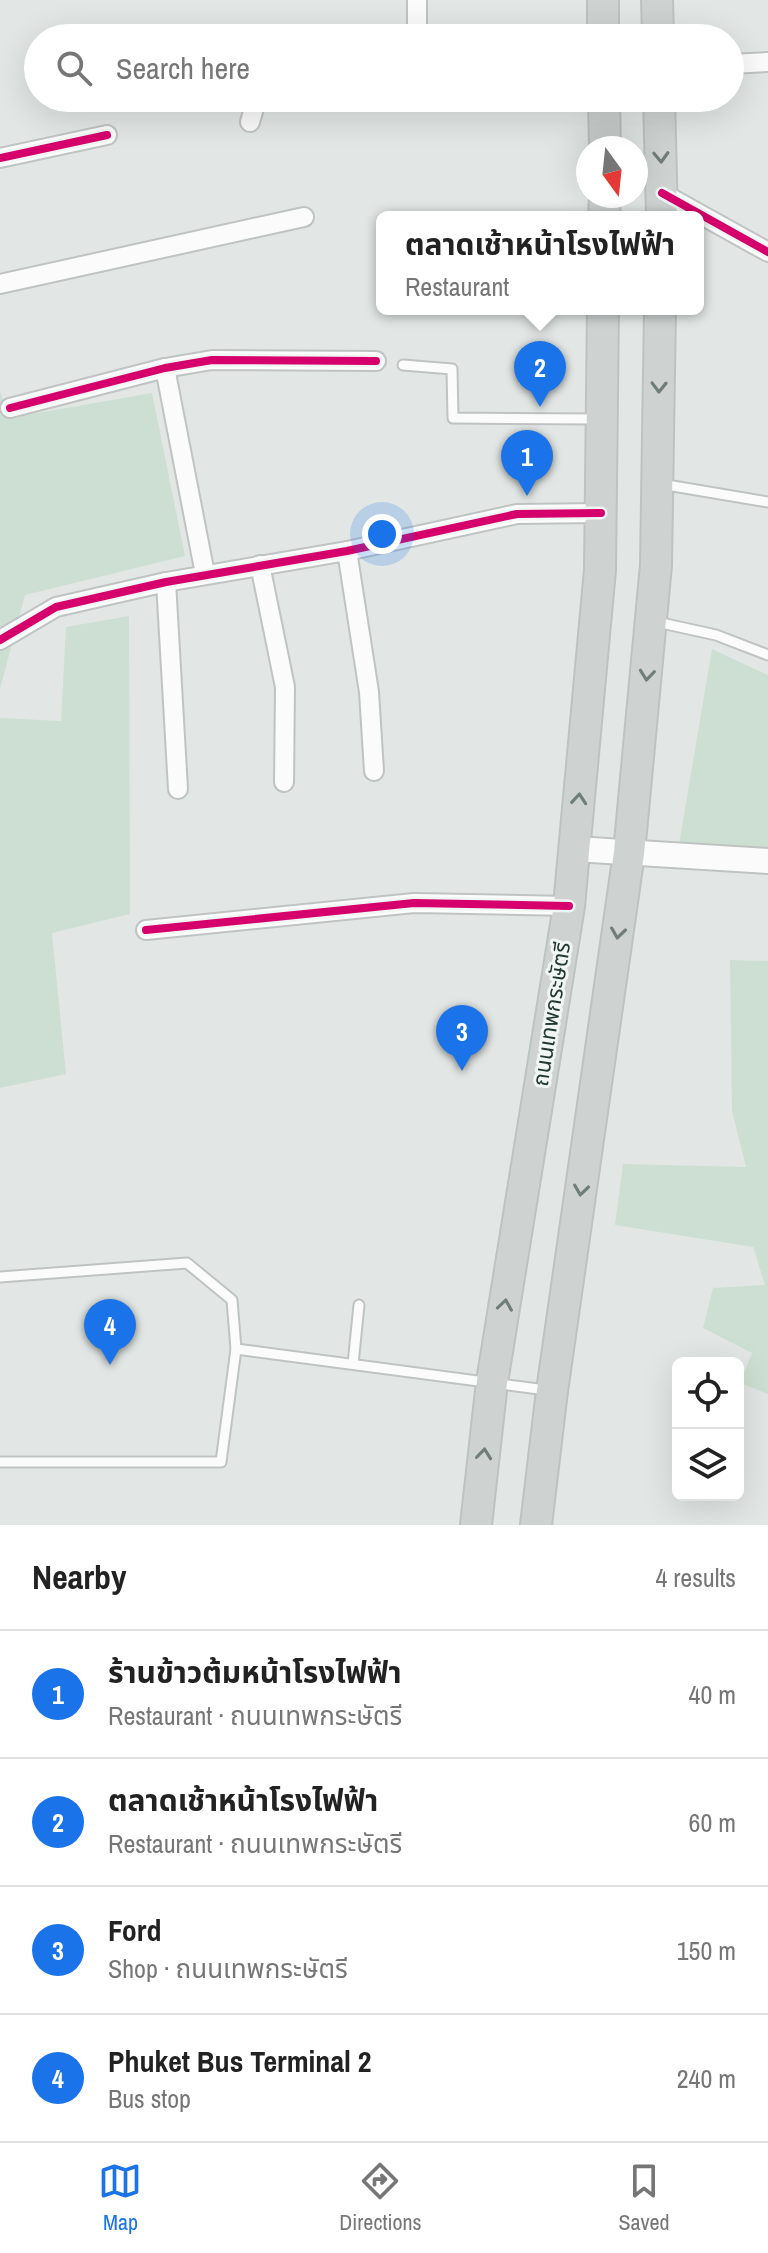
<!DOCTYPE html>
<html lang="en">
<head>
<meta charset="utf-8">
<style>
  :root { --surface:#fff; --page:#f6f6f6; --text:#222; --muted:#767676; --line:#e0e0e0; --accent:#1a73e8 }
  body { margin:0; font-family:"Archivo Narrow","Noto Sans Thai",sans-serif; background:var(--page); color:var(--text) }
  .controls { position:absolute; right:24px; bottom:24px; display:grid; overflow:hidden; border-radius:12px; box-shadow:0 8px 32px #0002 }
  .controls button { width:72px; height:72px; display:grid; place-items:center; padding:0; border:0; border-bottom:2px solid var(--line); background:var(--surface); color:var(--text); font:40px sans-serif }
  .compass { position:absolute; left:576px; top:136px; width:72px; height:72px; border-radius:50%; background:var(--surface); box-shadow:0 8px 32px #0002; rotate:165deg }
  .you { position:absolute; left:382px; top:534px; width:28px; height:28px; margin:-20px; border:6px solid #fff; border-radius:50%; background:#1a73e8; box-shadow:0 0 0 12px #1a73e833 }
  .badge { display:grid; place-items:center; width:52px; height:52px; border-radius:50%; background:var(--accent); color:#fff; font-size:26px; font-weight:700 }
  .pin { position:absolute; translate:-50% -66px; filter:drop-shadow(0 2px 4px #0008) }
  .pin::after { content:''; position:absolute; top:42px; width:28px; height:24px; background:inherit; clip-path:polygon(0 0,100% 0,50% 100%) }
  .popup { position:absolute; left:376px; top:211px; width:328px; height:104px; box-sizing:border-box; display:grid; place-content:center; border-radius:12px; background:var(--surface); filter:drop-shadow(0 2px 6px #0005); font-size:26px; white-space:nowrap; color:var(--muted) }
  .popup b { font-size:30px; color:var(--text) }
  .popup::after { content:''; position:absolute; left:50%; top:100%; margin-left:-16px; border:16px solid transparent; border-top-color:var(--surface) }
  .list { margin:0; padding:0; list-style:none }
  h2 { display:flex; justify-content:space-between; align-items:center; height:104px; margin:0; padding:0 32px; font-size:34px }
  h2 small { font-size:26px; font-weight:400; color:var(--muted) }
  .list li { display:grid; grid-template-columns:52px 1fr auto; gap:24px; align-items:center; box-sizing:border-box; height:128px; padding:0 32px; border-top:2px solid var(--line) }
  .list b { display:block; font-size:30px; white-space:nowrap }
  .list p { margin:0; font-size:26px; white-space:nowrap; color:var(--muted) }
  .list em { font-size:26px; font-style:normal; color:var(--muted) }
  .icon { flex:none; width:44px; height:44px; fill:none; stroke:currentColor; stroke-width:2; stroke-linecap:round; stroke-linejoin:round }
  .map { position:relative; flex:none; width:768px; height:1525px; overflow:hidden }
  .search { position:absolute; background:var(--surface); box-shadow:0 8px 32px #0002; left:24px; right:24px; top:24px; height:88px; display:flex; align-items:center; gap:20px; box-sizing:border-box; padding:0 28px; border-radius:44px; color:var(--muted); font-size:30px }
  .sheet { height:616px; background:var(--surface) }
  nav { display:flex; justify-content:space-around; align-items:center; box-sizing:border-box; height:112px; border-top:2px solid var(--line); background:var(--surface); font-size:22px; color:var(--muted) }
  nav a { display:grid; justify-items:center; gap:4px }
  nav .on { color:var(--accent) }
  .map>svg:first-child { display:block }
</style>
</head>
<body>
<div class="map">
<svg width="768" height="1525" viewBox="0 0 768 1525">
  <rect width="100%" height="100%" fill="#e2e7e5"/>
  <g fill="#cddfd3">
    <polygon points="0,391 9,418 152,393 185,556 25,595 0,689"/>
    <polygon points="129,616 130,914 52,933 66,1074 0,1088 0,718 61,721 66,627"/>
    <polygon points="712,649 768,675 768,848 679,844"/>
    <polygon points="730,960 768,961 768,1394 740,1383 752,1353 703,1328 713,1288 765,1285 753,1247 615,1225 623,1164 746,1167 732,1111"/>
  </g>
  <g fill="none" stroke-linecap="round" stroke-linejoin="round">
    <g stroke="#bfc4c2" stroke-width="13">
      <g id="service">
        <polyline points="403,365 452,369 453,418 596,419"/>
        <polyline points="661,484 768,502"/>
        <polyline points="657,622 716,635 768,655"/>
        <polyline points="0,1277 187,1263 232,1300 236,1349 221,1462 0,1462"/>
        <polyline points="236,1349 546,1390"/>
        <polyline points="353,1364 359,1305"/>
      </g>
    </g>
    <g stroke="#bfc4c2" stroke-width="22">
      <g id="minor">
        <polyline points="417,38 417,0"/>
        <polyline points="730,64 768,62"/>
        <polyline points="250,122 257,98"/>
        <polyline points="0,158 107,135"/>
        <polyline points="662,193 768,252"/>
        <polyline points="0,284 304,217"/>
        <polyline points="165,368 205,574"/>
        <polyline points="10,408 165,368 212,360 376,361"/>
        <polyline points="347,551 369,692 374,771"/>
        <polyline points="260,565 285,687 284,782"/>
        <polyline points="166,582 178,789"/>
        <polyline points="0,640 56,607 166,582 347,551 517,514 601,513"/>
        <polyline points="146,930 414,903 569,906"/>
      </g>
    </g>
    <g stroke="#bfc4c2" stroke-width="28">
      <polyline id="tertiary" points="575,849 768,861"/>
    </g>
    <g stroke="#bcc3c1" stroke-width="34">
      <g id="primary">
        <polyline points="603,0 603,38"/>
        <polyline points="657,0 658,38"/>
        <polyline points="604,98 605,148"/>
        <polyline points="659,98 662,217"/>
        <polyline points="604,217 605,196"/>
        <polyline points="476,1525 492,1382 569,906 600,570 603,309"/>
        <polyline points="536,1525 552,1391 629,853 656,565 660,309"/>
      </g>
    </g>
    <use href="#service" stroke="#fbfbfb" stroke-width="9"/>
    <use href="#minor" stroke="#fbfbfb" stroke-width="18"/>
    <use href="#tertiary" stroke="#fbfbfb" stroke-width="24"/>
    <use href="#primary" stroke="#ced3d2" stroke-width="30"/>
    <g stroke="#f0f6f3" stroke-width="13">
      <g id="cycleway">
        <polyline points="0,158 107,135"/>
        <polyline points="662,193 768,252"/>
        <polyline points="10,408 165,368 212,360 376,361"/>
        <polyline points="0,640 56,607 166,582 347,551 517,514 601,513"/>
        <polyline points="146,930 414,903 569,906"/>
      </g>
    </g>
    <use href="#cycleway" stroke="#d6006c" stroke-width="8"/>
  </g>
  <defs><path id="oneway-chevron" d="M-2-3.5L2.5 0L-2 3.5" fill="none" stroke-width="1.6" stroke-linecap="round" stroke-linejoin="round" transform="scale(2)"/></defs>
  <g stroke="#707e7a">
    <use href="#oneway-chevron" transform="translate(661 157) rotate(88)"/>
    <use href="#oneway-chevron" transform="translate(659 387) rotate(91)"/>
    <use href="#oneway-chevron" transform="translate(647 675) rotate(96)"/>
    <use href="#oneway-chevron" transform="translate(579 799) rotate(-85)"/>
    <use href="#oneway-chevron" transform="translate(618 933) rotate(98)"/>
    <use href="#oneway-chevron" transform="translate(581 1190) rotate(98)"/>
    <use href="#oneway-chevron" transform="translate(505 1305) rotate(-81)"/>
    <use href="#oneway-chevron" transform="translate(484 1454) rotate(-84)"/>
  </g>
  <g text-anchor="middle" stroke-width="6" stroke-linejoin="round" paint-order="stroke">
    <g font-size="22" fill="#233832" stroke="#f0f6f3">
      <text transform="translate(551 1014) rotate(-81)" y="8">ถนนเทพกระษัตรี</text>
    </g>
  </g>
</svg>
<div class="controls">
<button><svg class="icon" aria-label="locate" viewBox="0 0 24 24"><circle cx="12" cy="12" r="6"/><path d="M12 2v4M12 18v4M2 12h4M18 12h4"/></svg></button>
<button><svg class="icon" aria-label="layers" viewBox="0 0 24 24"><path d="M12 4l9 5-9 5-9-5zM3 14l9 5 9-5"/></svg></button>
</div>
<svg class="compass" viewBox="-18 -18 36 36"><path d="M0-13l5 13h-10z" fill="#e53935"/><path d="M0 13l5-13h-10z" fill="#767676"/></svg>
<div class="you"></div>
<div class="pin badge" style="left:527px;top:496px">1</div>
<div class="pin badge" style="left:540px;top:407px">2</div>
<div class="popup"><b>ตลาดเช้าหน้าโรงไฟฟ้า</b>Restaurant</div>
<div class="pin badge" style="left:462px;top:1071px">3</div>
<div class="pin badge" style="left:110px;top:1365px">4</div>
<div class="search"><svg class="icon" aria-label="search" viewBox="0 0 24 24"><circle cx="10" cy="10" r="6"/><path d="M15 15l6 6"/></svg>Search here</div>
</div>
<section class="sheet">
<h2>Nearby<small>4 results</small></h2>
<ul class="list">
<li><span class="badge">1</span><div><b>ร้านข้าวต้มหน้าโรงไฟฟ้า</b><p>Restaurant · ถนนเทพกระษัตรี</p></div><em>40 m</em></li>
<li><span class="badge">2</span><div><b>ตลาดเช้าหน้าโรงไฟฟ้า</b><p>Restaurant · ถนนเทพกระษัตรี</p></div><em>60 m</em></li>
<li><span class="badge">3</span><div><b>Ford</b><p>Shop · ถนนเทพกระษัตรี</p></div><em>150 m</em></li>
<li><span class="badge">4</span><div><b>Phuket Bus Terminal 2</b><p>Bus stop</p></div><em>240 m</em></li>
</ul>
</section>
<nav>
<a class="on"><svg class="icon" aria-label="map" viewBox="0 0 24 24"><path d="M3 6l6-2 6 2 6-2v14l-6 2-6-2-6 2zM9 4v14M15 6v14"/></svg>Map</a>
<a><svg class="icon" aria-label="directions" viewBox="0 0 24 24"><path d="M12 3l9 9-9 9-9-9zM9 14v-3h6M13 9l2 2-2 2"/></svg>Directions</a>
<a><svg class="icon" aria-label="saved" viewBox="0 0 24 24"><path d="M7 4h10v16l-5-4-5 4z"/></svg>Saved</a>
</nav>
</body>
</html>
